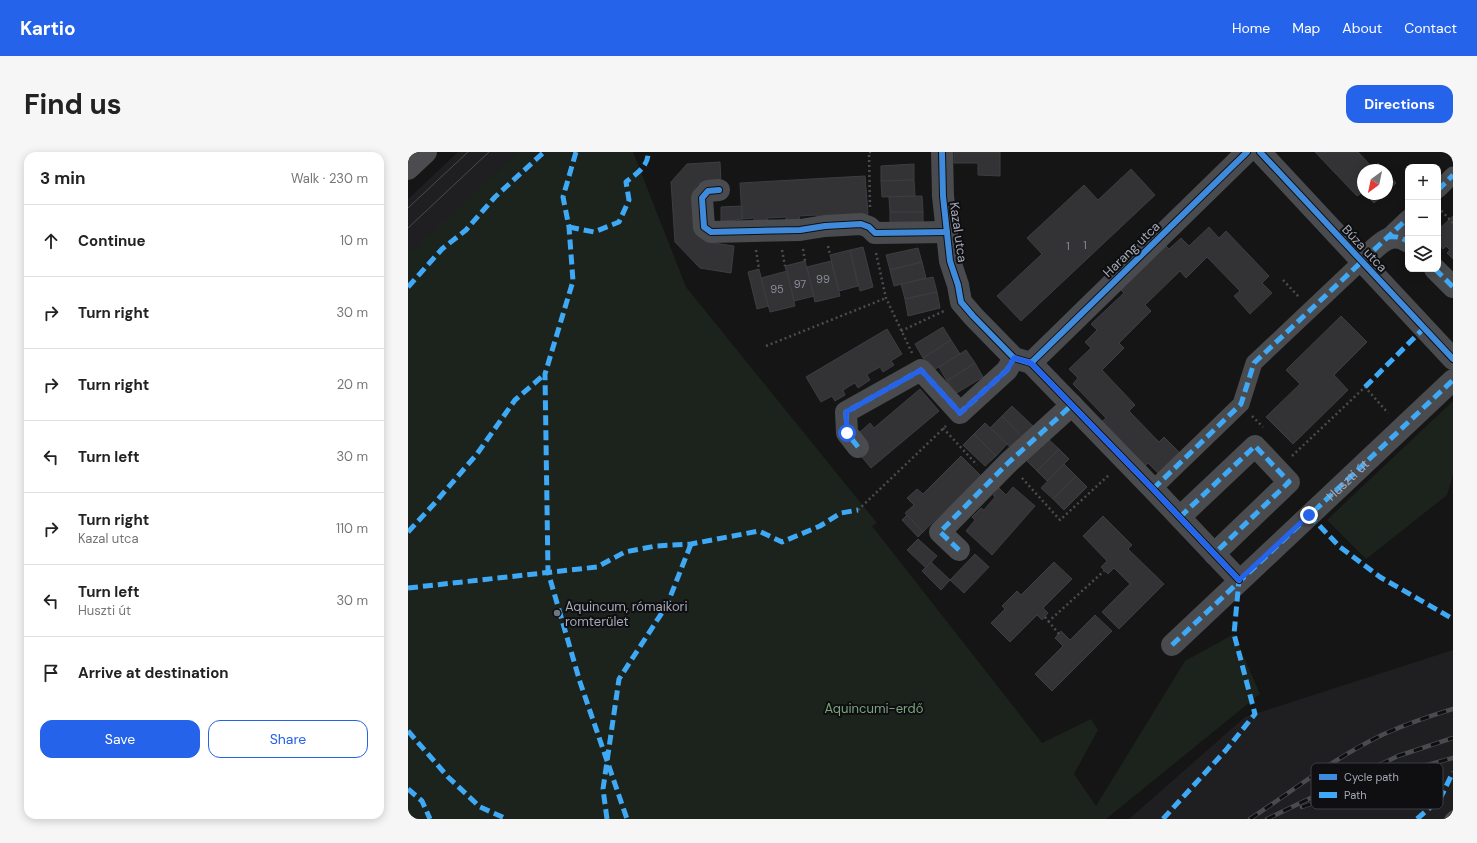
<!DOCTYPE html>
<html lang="en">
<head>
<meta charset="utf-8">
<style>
  :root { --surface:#fff; --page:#f6f6f6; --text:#222; --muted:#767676; --line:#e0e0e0; --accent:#2563eb }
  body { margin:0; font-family:"DM Sans",sans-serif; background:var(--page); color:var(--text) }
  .controls { position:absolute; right:12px; top:12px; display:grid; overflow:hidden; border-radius:8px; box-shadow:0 2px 10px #0003 }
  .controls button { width:36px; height:36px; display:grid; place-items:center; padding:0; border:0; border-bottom:1px solid var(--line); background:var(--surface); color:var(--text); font:20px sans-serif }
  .compass { position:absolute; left:949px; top:12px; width:36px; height:36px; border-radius:50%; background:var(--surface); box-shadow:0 2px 10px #0003; rotate:213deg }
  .stop { position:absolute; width:12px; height:12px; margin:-9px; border:3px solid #2563eb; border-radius:50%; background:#fff }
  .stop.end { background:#2563eb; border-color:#fff; box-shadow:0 1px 4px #0008 }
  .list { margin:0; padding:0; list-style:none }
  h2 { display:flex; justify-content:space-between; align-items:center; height:52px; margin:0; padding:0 16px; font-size:17px }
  h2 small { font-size:13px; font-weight:400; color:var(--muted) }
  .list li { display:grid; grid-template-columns:26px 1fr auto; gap:12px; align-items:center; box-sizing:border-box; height:72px; padding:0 16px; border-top:1px solid var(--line) }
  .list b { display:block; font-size:15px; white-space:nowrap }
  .list p { margin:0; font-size:13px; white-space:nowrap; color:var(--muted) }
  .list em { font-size:13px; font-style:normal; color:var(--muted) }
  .actions { display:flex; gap:8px; padding:12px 16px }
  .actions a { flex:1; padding:9px 0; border:1px solid var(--accent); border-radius:12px; text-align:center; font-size:14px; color:var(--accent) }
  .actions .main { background:var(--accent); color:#fff }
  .icon { flex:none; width:22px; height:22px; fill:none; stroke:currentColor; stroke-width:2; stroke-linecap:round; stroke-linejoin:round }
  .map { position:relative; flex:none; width:1045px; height:667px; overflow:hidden; border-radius:12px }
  header { display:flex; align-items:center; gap:24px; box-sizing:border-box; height:56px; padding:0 20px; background:var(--accent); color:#fff }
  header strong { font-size:19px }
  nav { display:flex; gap:22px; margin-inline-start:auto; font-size:14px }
  .intro { display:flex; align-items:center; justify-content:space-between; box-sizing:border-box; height:96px; padding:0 24px }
  h1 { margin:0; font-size:28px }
  .button { padding:10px 18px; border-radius:12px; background:var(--accent); color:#fff; font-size:14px; font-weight:700 }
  main { display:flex; gap:24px; padding:0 24px }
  aside { flex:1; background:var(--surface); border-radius:12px; box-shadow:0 2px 10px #0003 }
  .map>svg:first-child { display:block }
</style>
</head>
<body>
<header>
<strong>Kartio</strong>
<nav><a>Home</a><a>Map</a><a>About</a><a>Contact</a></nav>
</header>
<div class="intro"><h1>Find us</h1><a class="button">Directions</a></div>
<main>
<aside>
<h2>3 min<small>Walk · 230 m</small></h2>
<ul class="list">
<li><svg class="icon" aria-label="ahead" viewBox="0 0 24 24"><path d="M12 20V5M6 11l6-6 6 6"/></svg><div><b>Continue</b></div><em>10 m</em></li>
<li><svg class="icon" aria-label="right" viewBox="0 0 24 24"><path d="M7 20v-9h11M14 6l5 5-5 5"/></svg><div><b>Turn right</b></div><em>30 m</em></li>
<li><svg class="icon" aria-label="right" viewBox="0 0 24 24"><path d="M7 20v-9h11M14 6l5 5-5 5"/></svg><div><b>Turn right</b></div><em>20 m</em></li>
<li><svg class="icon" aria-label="left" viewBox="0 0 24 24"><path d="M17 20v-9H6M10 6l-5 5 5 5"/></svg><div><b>Turn left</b></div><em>30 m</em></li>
<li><svg class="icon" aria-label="right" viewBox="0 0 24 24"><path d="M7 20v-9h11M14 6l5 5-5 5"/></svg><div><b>Turn right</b><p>Kazal utca</p></div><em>110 m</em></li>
<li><svg class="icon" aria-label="left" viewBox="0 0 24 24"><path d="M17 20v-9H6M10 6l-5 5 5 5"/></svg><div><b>Turn left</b><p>Huszti út</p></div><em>30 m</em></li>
<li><svg class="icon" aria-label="arrive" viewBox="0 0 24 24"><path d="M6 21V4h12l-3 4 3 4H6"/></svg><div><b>Arrive at destination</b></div></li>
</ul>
<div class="actions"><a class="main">Save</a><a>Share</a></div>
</aside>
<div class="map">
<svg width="1045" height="667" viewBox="0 0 1045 667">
  <rect width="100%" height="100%" fill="#151515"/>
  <g fill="#1f1f21">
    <polygon points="50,0 111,0 0,104 0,47"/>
    <polygon points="1045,498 1045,667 721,667 837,565"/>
  </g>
  <g fill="#1b231c">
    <polygon points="110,0 225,0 278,135 469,371 464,374 634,591 683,567 690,578 666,622 688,654 777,509 826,482 852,542 698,667 0,667 0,103"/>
    <polygon points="1045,249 1045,323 1039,343 958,407 919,368"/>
  </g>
  <g fill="#333335" stroke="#3d3e42">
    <polygon points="546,0 592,0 592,24 570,23 570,11 546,11"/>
    <polygon points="907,0 950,0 965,16 970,11 977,18 955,18 955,40 949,44"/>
    <polygon points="312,10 313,31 290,32 285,39 286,76 299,90 326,94 323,121 292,116 267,90 263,30 279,12"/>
    <polygon points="506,12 506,28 473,29 473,14"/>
    <polygon points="723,17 747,43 613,169 589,144 634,102 619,86 676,33 690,48"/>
    <polygon points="979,21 988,31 979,39"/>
    <polygon points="457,24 460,62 409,69 409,63 391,64 392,69 378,70 378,65 359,66 360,71 346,71 346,66 334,67 332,31"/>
    <polygon points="506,28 507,44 474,45 473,29"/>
    <polygon points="957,42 976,42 966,51"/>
    <polygon points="514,44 515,60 482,60 481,45"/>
    <polygon points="334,54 334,67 313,70 313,55"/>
    <polygon points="482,60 515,60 515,76 482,77"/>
    <polygon points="1045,64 1045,107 1039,101 1042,98 1038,94 1035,97 1030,91 1030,78"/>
    <polygon points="801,75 811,86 818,79 861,124 854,131 864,141 842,162 826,144 832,139 799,105 778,126 772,119 737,153 743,159 711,191 716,196 694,218 727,253 721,259 751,290 756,285 773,302 751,322 740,311 734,317 691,272 698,266 665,232 670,226 661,217 683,196 677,190 689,178 683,172 716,141 712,137 757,93 761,97 773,86 781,94"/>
    <polygon points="455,95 465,135 452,139 442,98"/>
    <polygon points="510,96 514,110 482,118 478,103"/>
    <polygon points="442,98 450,134 431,139 422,103"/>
    <polygon points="397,109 406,144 386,149 377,114"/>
    <polygon points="423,109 432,144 407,150 399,115"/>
    <polygon points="514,110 518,126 486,134 482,118"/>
    <polygon points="351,117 360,154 349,157 340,120"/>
    <polygon points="379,119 387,154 362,160 353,126"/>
    <polygon points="525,125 529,140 497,147 493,132"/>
    <polygon points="529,140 532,156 500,164 497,147"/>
    <polygon points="933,164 959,190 926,223 940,238 885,292 858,265 892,232 878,218"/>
    <polygon points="535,175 543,188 515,206 507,192"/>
    <polygon points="479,177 494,202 483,209 486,213 475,220 472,215 461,221 459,223 462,228 450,236 447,231 445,232 435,238 437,243 427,249 424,244 413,250 398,225"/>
    <polygon points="543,188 552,202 524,219 515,206"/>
    <polygon points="558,198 567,211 539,229 531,215"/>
    <polygon points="567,211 575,225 547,242 539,229"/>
    <polygon points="512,237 531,259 463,316 453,304 451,281 462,271 466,276"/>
    <polygon points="604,254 628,277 617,288 594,264"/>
    <polygon points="594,264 617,288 606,299 582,276"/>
    <polygon points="577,271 599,292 588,304 566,282"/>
    <polygon points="566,282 588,304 577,314 555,293"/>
    <polygon points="639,286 651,297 629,319 618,308"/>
    <polygon points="651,297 661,307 639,329 629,319"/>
    <polygon points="553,304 573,324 515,380 497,361 506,353 499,346 509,337 515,342"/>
    <polygon points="656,312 668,324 645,347 633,336"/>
    <polygon points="668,324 679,335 656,358 645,347"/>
    <polygon points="605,335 627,354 584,403 558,379 567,368 564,365 573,356 576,358 587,345 585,343 591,336 598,343"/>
    <polygon points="499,363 515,380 510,385 494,368"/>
    <polygon points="695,364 724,393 720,397 756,432 711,477 694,460 722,432 706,416 700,422 693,415 699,409 675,384"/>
    <polygon points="510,387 529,404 518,416 499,398"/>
    <polygon points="567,402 581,415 556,441 542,428"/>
    <polygon points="523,410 542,428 533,438 514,419"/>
    <polygon points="646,410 664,427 635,456 640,461 634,468 629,463 602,490 583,471 597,457 594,454 609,439 613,443"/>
    <polygon points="687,463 704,479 644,539 627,522 655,494 647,486 653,479 662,488"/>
  </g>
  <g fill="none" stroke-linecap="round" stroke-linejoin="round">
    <g stroke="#4b4c50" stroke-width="2.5" stroke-dasharray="2 3" stroke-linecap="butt">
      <polyline points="462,55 461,0 464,0"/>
      <polyline points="1030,55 1045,71"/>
      <polyline points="420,94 422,103"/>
      <polyline points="395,97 397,109"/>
      <polyline points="348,98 351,117"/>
      <polyline points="374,98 377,114"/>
      <polyline points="468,101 478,146 504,201"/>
      <polyline points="875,128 891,145"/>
      <polyline points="493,179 536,159"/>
      <polyline points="358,194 478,146"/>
      <polyline points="844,264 855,275"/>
      <polyline points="535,276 569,313"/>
      <polyline points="884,304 957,235 980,261"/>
      <polyline points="614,326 652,368 702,322"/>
      <polyline points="450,358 538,274"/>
      <polyline points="637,465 651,482"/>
      <polyline points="640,470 696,419"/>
    </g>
    <polyline stroke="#494b4e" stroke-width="11" points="1042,667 1045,664"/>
    <g stroke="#494b4e" stroke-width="17">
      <polyline points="1030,38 1045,23"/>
      <polyline points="980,85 1000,66"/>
      <polyline points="745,337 833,252 846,211 954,109"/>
    </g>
    <g stroke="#494b4e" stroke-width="22">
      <polyline points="534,0 535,44 542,109 550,133 553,150 565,164 606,206 623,211 745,337 831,428"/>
      <polyline points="852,0 1045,207"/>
      <polyline points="311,38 300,39 294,46 296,75 303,80 392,78 417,74 453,72 461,75 467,81 539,80"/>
      <path d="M954,109C967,97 981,76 1000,90"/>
      <polyline points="1027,117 1045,135"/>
      <polyline points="623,211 839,0"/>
      <polyline points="450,295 439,281 438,260 513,218 552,261 599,218 606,206"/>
      <polyline points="772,365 847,294 881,330 806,402"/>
      <polyline points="551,398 532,380 600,311 664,253"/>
      <polyline points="764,493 1045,228"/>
    </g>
    <polyline stroke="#4c4c50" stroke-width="22" points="0,17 18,0"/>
    <g stroke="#494b4e" stroke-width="1">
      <polyline points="0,56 60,0"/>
      <polyline points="0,76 81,0"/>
    </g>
    <g stroke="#494b4e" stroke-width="4.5">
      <g id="rail">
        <polyline points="894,655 997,619 1045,606"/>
        <path d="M842,667C886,638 929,604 976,582C999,572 1022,564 1045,557"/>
        <polyline points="859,667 990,604 1045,586"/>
      </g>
    </g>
    <use href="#rail" stroke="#0f0f11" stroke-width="3" stroke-dasharray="9" stroke-linecap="butt"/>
    <g stroke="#3fa9f5" stroke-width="5" stroke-dasharray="10 5" stroke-linecap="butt">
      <polyline points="168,0 155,45 161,75 165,129 137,222 140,420 172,530 219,667"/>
      <polyline points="1030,38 1045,23"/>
      <path d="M161,75L186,80L211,70L221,48L218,30C228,22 241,14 240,0"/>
      <path d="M980,85C988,84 993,85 1000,90"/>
      <polyline points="1027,117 1045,135"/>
      <polyline points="0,135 34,97 58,78 87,45 136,0"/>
      <polyline points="957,235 1016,176"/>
      <polyline points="450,295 439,281 438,260 513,218 552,261 599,218 606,206"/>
      <polyline points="745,337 833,252 846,211 1000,66"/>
      <polyline points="901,363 932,395 972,425 1045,467"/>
      <polyline points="772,365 847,294 881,330 806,402"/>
      <polyline points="0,380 25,353 69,302 107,248 137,222"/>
      <polyline points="551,398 532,380 600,311 664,253"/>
      <polyline points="0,436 189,415 217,400 248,394 283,392 351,379 374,390 412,374 433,361 450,358"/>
      <path id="s1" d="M764,493L1045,228"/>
      <polyline points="0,579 40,625 72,655 99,667"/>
      <polyline points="0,637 14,649 22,667"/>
      <polyline points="199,667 195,637 211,527 259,453 283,392"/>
      <polyline points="755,667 818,598 847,562 826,482 831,428"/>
      <polyline points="1009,667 1032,647 1045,620"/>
    </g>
    <g stroke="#0f0f11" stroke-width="8">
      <g id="cycleway">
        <polyline points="534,0 535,44 542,109 550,133 553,150 565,164 606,206 623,211 745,337 831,428"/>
        <polyline points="852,0 1045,207"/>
        <polyline points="311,38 300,39 294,46 296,75 303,80 392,78 417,74 453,72 461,75 467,81 539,80"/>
        <polyline points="623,211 839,0"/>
      </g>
    </g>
    <use href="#cycleway" stroke="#408adc" stroke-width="6"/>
  </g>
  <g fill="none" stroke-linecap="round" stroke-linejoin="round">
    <polyline stroke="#2563eb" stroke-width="5" points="439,281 438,260 513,218 552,261 599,218 606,206 623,211 745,337 831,428 901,363"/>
  </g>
  <circle fill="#73767f" stroke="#0f0f11" stroke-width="1.5" cx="149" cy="461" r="4"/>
  <g text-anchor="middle" stroke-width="4" stroke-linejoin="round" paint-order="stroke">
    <g font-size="11" fill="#888c97">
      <text x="677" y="97">1</text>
      <text x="660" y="98">1</text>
      <text x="415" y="131">99</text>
      <text x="392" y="136">97</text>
      <text x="369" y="141">95</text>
    </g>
    <g font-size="13" fill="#a5aab8" stroke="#0f0f11">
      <text transform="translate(551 80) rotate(82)" y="5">Kazal utca</text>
      <text transform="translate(957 96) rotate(47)" y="5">Búza utca</text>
      <text transform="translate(723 97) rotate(-44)" y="5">Harang utca</text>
      <text dy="5" stroke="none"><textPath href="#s1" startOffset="241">Huszti út</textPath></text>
    </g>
    <g font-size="13" fill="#a5aab8" stroke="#0f0f11" text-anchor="start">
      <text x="157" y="459">Aquincum, rómaikori<tspan x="157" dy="15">romterület</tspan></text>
    </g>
    <g font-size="13" fill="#7aa57e" stroke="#0f0f11">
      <text x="466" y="561">Aquincumi-erdő</text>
    </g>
  </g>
  <rect x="903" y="611" width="132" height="46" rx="6" fill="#0f0f11" stroke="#3c3e43" stroke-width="1"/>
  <rect x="911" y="622" width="18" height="6" fill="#408adc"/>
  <rect x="911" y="640" width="18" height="6" fill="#3fa9f5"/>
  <g font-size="11" fill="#a5aab8">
    <text x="936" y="629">Cycle path</text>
    <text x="936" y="647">Path</text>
  </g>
</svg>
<div class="controls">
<button>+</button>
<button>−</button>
<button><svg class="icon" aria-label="layers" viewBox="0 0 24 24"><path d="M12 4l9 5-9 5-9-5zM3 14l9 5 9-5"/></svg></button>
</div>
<svg class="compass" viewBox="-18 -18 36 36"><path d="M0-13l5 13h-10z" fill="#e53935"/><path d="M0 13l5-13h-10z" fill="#767676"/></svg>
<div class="stop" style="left:439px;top:281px"></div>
<div class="stop end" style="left:901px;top:363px"></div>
</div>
</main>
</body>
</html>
